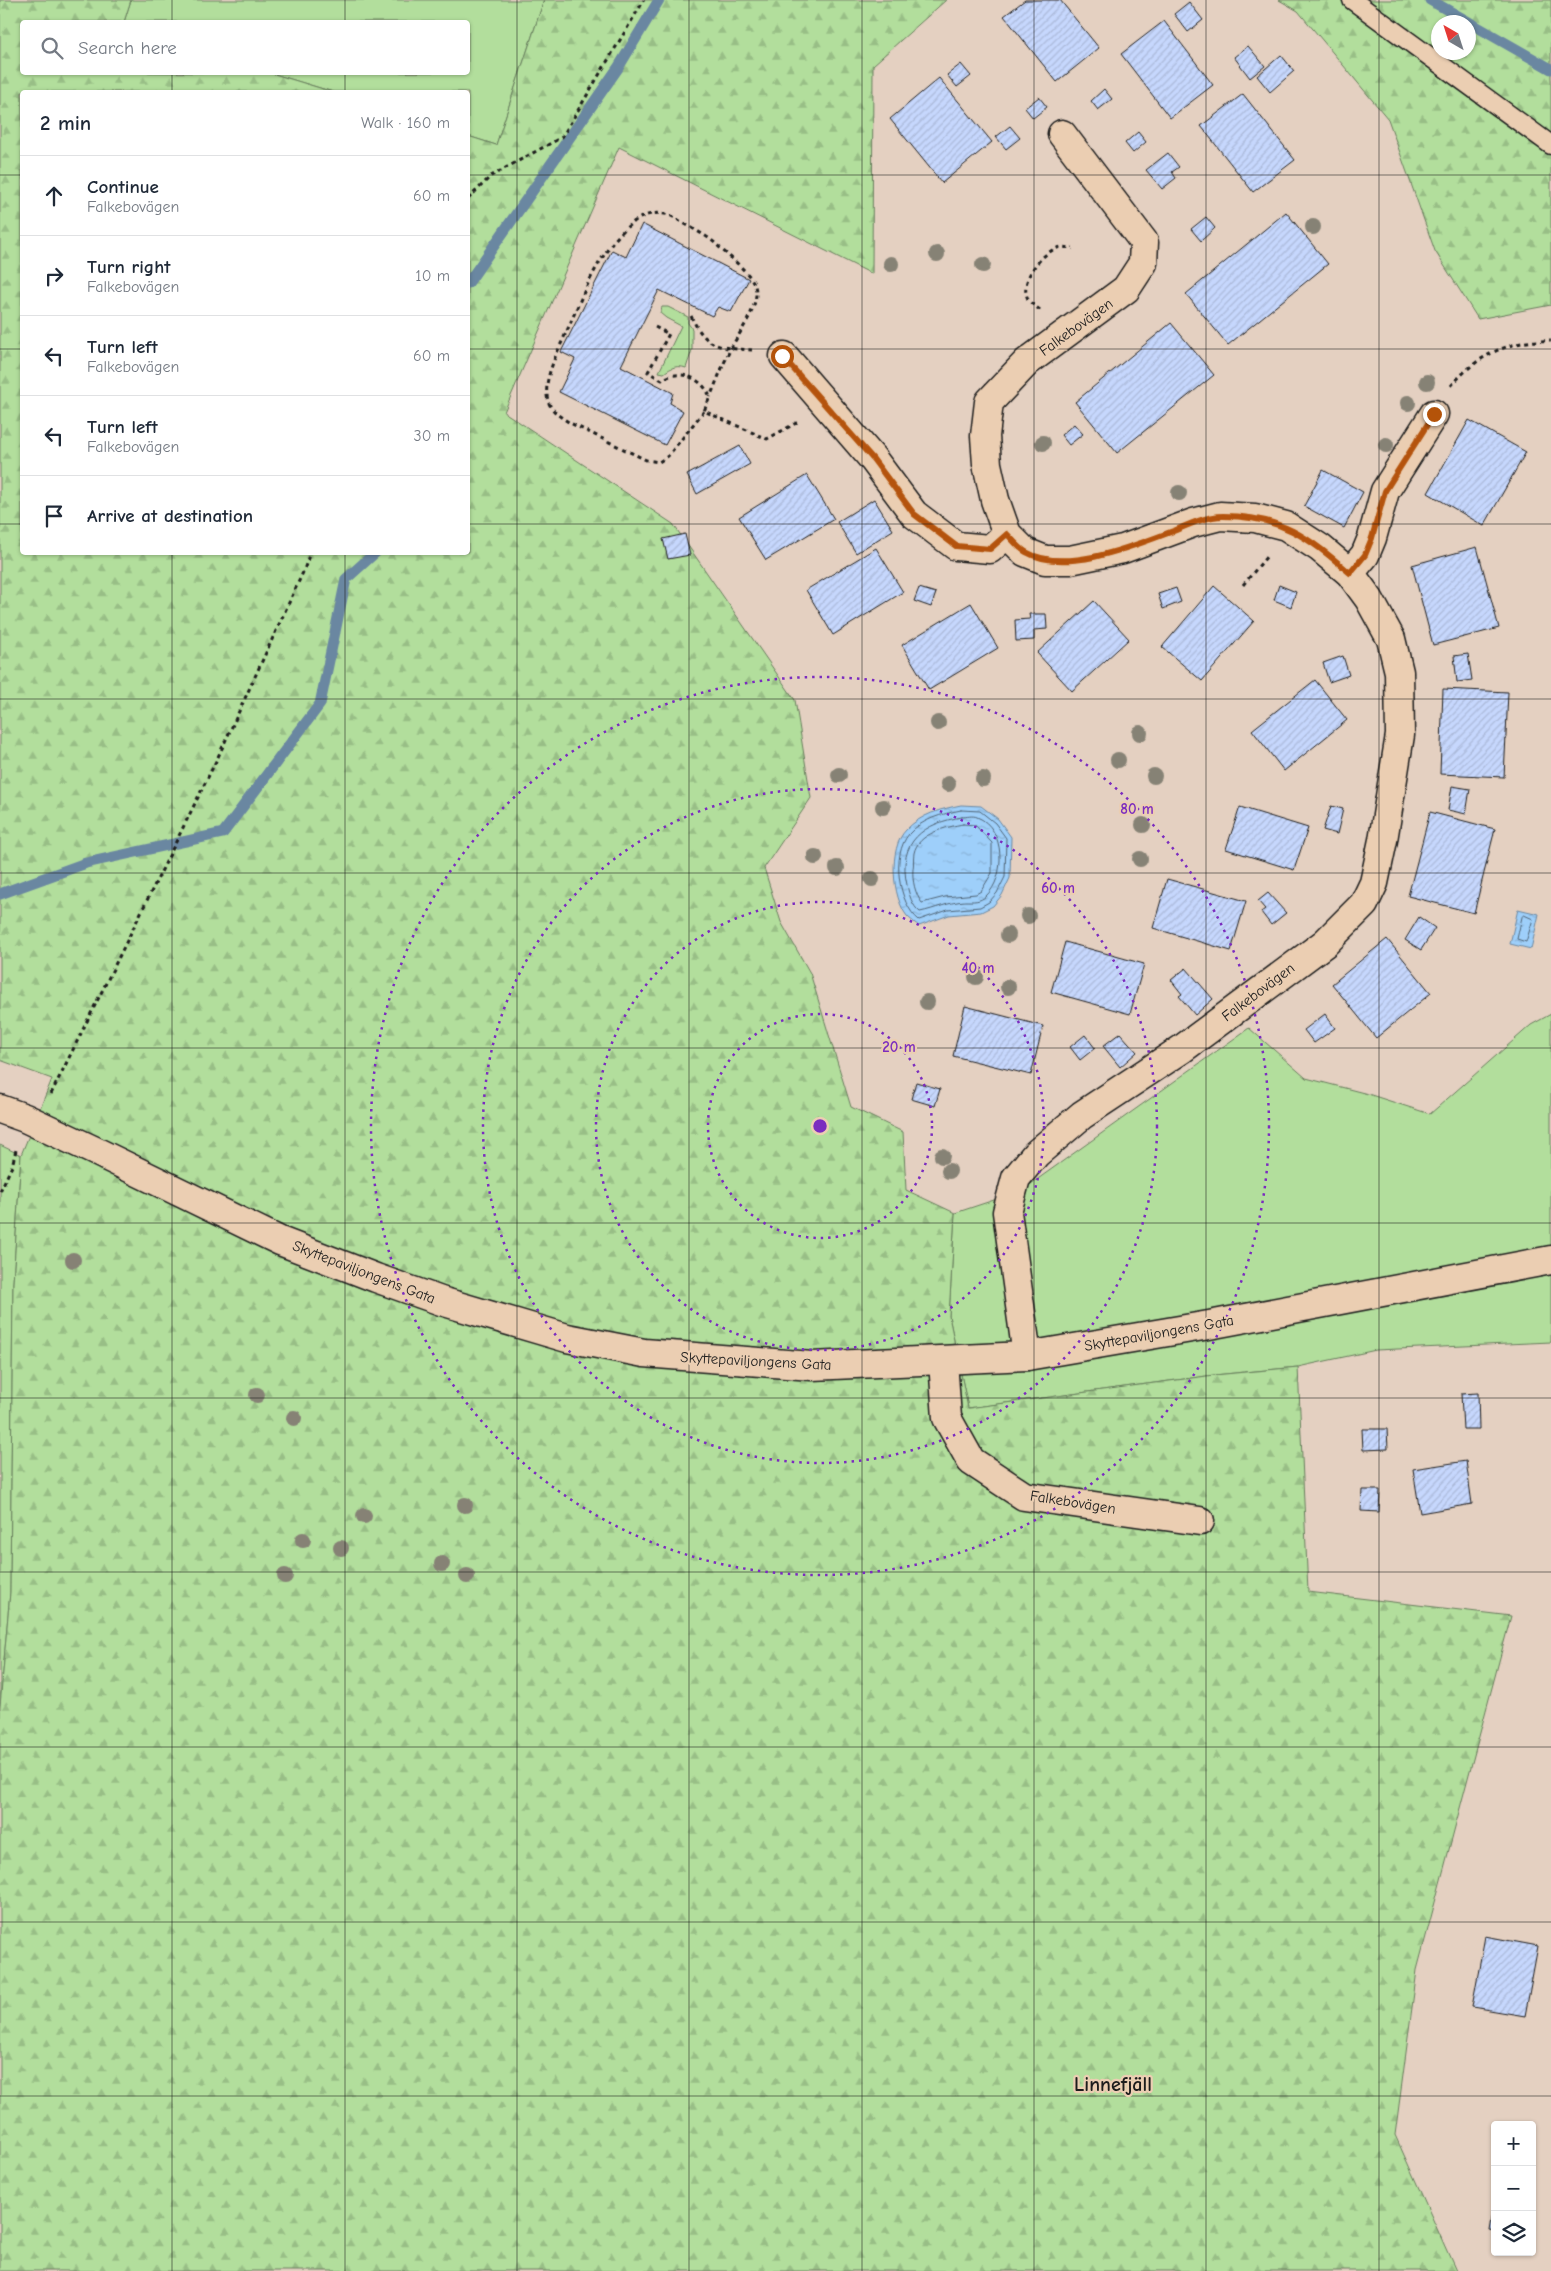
<!DOCTYPE html>
<html lang="en">
<head>
<meta charset="utf-8">
<style>
  :root { --surface:#fff; --page:#f2f2f3; --text:#1f2937; --muted:#747a83; --line:#e0e1e3 }
  body { margin:0; font-family:"Comic Neue",sans-serif; background:var(--page); color:var(--text) }
  .controls { position:absolute; right:15px; bottom:15px; display:grid; overflow:hidden; border-radius:5px; box-shadow:0 1px 4px #0004 }
  .controls button { width:45px; height:45px; display:grid; place-items:center; padding:0; border:0; border-bottom:1px solid var(--line); background:var(--surface); color:var(--text); font:25px sans-serif }
  .compass { position:absolute; left:1431px; top:15px; width:45px; height:45px; border-radius:50%; background:var(--surface); box-shadow:0 1px 4px #0004; rotate:321deg }
  .stop { position:absolute; width:15px; height:15px; margin:-11px; border:4px solid #b45309; border-radius:50%; background:#fff }
  .stop.end { background:#b45309; border-color:#fff; box-shadow:0 1px 5px #0008 }
  .list { margin:0; padding:0; list-style:none }
  h2 { display:flex; justify-content:space-between; align-items:center; height:65px; margin:0; padding:0 20px; font-size:21px }
  h2 small { font-size:16px; font-weight:400; color:var(--muted) }
  .list li { display:grid; grid-template-columns:32px 1fr auto; gap:15px; align-items:center; box-sizing:border-box; height:80px; padding:0 20px; border-top:1px solid var(--line) }
  .list b { display:block; font-size:19px; white-space:nowrap }
  .list p { margin:0; font-size:16px; white-space:nowrap; color:var(--muted) }
  .list em { font-size:16px; font-style:normal; color:var(--muted) }
  .icon { flex:none; width:28px; height:28px; fill:none; stroke:currentColor; stroke-width:2; stroke-linecap:round; stroke-linejoin:round }
  .map { position:relative; flex:none; width:1551px; height:2271px; overflow:hidden }
  .search { position:absolute; background:var(--surface); box-shadow:0 1px 4px #0004; left:20px; top:20px; width:450px; height:55px; display:flex; align-items:center; gap:12px; box-sizing:border-box; padding:0 18px; border-radius:5px; color:var(--muted); font-size:19px }
  .panel { position:absolute; background:var(--surface); box-shadow:0 1px 4px #0004; left:20px; top:90px; width:450px; height:465px; border-radius:5px }
  .map>svg:first-child { display:block }
</style>
</head>
<body>
<div class="map">
<svg width="1551" height="2271" viewBox="0 0 1551 2271">
  <defs>
    <pattern id="forest-firs" width="22" height="20" patternUnits="userSpaceOnUse" patternTransform="scale(1.25)"><rect width="22" height="20" fill="#b2de9c"/><path d="M5 1l3.5 6h-7zM16 11l3.5 6h-7z" fill="#98be86"/></pattern>
    <pattern id="water-ripples" width="26" height="14" patternUnits="userSpaceOnUse" patternTransform="scale(1.25)"><rect width="26" height="14" fill="#9ecffa"/><path d="M2 4q2-2 4 0t4 0M15 11q2-2 4 0t4 0" fill="none" stroke="#88b1d6"/></pattern>
    <pattern id="building-hatch" width="6" height="6" patternUnits="userSpaceOnUse" patternTransform="scale(1.25)"><rect width="6" height="6" fill="#c6d7fd"/><path d="M-1 1l2-2M0 6l6-6M5 7l2-2" fill="none" stroke="#aab8d8"/></pattern>
  </defs>
  <rect width="100%" height="100%" fill="#e4d0c1"/>
  <filter id="ink" filterUnits="userSpaceOnUse"><feTurbulence type="fractalNoise" baseFrequency=".02" numOctaves="2"/><feDisplacementMap in="SourceGraphic" scale="10" xChannelSelector="R" yChannelSelector="G"/><feConvolveMatrix kernelMatrix="1 2 1 2 8 2 1 2 1" color-interpolation-filters="sRGB"/></filter>
  <g filter="url(#ink)">
    <g fill="#b2de9c" stroke="#677d5c">
      <polygon points="131,0 544,0 496,145 468,136 468,92 333,92 271,73 468,72 468,22 124,22"/>
      <path d="M662,307H668L688,317V323L692,329V350L686,368C677,365 672,367 664,373L659,372L681,326L666,318L660,313Z"/>
      <polygon points="1551,1014 1551,1342 1376,1350 1298,1367 1214,1375 968,1408 949,1316 955,1213 1021,1191 1249,1028 1306,1078 1368,1094 1430,1114 1531,1025"/>
      <polygon points="0,1145 21,1155 13,1283 10,1592 0,1706"/>
    </g>
    <g fill="url(#forest-firs)" stroke="#677d5c" fill-rule="evenodd">
      <polygon points="0,0 131,0 124,22 22,22 22,72 271,73 333,92 22,92 22,552 468,552 468,136 496,145 544,0 946,0 873,65 872,274 619,147 504,412 673,524 795,700 811,798 764,868 781,922 810,973 851,1107 903,1132 906,1190 955,1213 949,1316 968,1408 1214,1375 1298,1367 1308,1592 1511,1616 1417,1970 1395,2135 1456,2271 0,2271 0,1706 10,1592 13,1283 21,1155 52,1079 0,1060"/>
      <path d="M1279,0H1551V305L1478,319L1435,251L1388,119L1298,11ZM1438,22H1468V52H1438Z"/>
    </g>
    <g fill="url(#water-ripples)" stroke="#6a87a1">
      <path d="M961,805L981,806L998,819L1011,837L1010,878L1002,895L993,906L981,912L949,915L919,926C915,923 911,920 907,916C892,897 888,848 906,830C921,814 941,809 961,805Z"/>
      <polygon points="1518,909 1539,914 1531,949 1510,944"/>
    </g>
    <g fill="none" stroke-linecap="round" stroke-linejoin="round">
      <g stroke="#506475" stroke-width="1">
        <path d="M961,810L980,811L995,823L1006,838L1005,877L997,893L989,902L980,907L948,910L919,920C898,903 891,855 909,834C922,819 942,814 961,810Z"/>
        <path d="M962,817C966,817 973,815 977,817C1006,828 1006,878 986,896C980,902 973,901 965,901C949,902 935,909 920,912C912,906 909,894 907,885C897,841 924,823 962,817Z"/>
        <path d="M963,824L975,825L992,843V873L981,891L976,894L945,897L922,903C915,894 912,880 913,869C914,864 913,858 914,853C918,833 947,827 963,824Z"/>
        <polygon points="1524,915 1533,919 1526,942 1517,939 1522,917"/>
      </g>
      <g stroke="#6a87a1" stroke-width="11">
        <polyline points="1430,0 1551,69"/>
        <polyline points="468,283 618,68 659,0"/>
        <polyline points="0,894 86,863 223,833 320,704 346,579 376,552"/>
      </g>
    </g>
    <g fill="url(#building-hatch)" stroke="#1c1c1c">
      <polygon points="1025,0 1060,0 1099,48 1057,82 1004,16"/>
      <polygon points="1189,2 1203,20 1188,32 1174,14"/>
      <polygon points="1164,21 1213,85 1170,118 1121,54"/>
      <polygon points="1248,46 1265,66 1250,78 1234,57"/>
      <polygon points="1281,55 1294,71 1270,92 1257,76"/>
      <polygon points="961,64 971,76 957,87 947,75"/>
      <polygon points="939,78 992,142 942,183 890,119"/>
      <polygon points="1104,89 1112,99 1098,110 1091,101"/>
      <polygon points="1243,94 1295,160 1253,192 1201,126"/>
      <polygon points="1039,97 1047,107 1033,118 1025,108"/>
      <polygon points="1010,126 1020,138 1006,149 996,137"/>
      <polygon points="1138,132 1146,142 1133,153 1125,143"/>
      <polygon points="1168,153 1179,167 1172,172 1176,178 1162,189 1146,170"/>
      <polygon points="1286,212 1328,264 1228,345 1186,294"/>
      <polygon points="1206,217 1215,228 1201,241 1191,229"/>
      <polygon points="642,224 749,279 731,312 718,307 712,316 659,290 621,366 673,393 670,403 683,411 665,445 559,392 575,359 561,352 612,250 626,257"/>
      <polygon points="1171,323 1214,375 1117,453 1075,402"/>
      <polygon points="1469,420 1526,452 1484,526 1428,493"/>
      <polygon points="1074,424 1083,434 1069,445 1061,435"/>
      <polygon points="740,446 750,464 697,494 687,475"/>
      <polygon points="1323,470 1363,492 1344,528 1304,506"/>
      <polygon points="807,475 834,519 766,560 739,517"/>
      <polygon points="874,499 893,530 856,553 837,522"/>
      <polygon points="685,534 690,555 668,559 663,539"/>
      <polygon points="1477,547 1499,628 1433,645 1412,565"/>
      <polygon points="876,548 903,592 833,635 806,590"/>
      <polygon points="1279,585 1296,592 1291,607 1274,600"/>
      <polygon points="1214,586 1254,621 1202,681 1162,647"/>
      <polygon points="919,588 936,593 931,607 914,601"/>
      <polygon points="1176,588 1181,602 1163,609 1158,594"/>
      <polygon points="1094,601 1129,639 1072,691 1037,653"/>
      <polygon points="971,603 998,648 929,690 902,645"/>
      <polygon points="1029,614 1046,614 1047,629 1034,630 1034,640 1016,641 1015,620 1030,619"/>
      <polygon points="1468,654 1472,680 1457,682 1454,656"/>
      <polygon points="1343,656 1349,675 1329,682 1323,663"/>
      <polygon points="1315,680 1347,720 1284,771 1252,730"/>
      <polygon points="1443,689 1508,692 1504,777 1440,774"/>
      <polygon points="1452,786 1470,789 1466,814 1448,810"/>
      <polygon points="1331,806 1343,809 1337,834 1323,830"/>
      <polygon points="1240,807 1308,828 1294,870 1226,849"/>
      <polygon points="1430,812 1495,829 1474,913 1408,896"/>
      <polygon points="1167,879 1246,901 1231,951 1153,928"/>
      <polygon points="1268,893 1286,913 1271,925 1261,912 1265,909 1258,901"/>
      <polygon points="1419,917 1435,928 1421,950 1405,940"/>
      <polygon points="1387,939 1431,993 1376,1038 1332,984"/>
      <polygon points="1065,942 1144,964 1130,1014 1051,992"/>
      <polygon points="1186,968 1213,999 1195,1015 1179,996 1182,994 1171,980"/>
      <polygon points="965,1006 1043,1026 1031,1075 953,1056"/>
      <polygon points="1325,1014 1335,1028 1314,1043 1304,1030"/>
      <polygon points="1120,1033 1137,1052 1120,1067 1103,1046"/>
      <polygon points="1085,1035 1095,1048 1080,1060 1070,1047"/>
      <polygon points="916,1082 940,1089 935,1106 911,1099"/>
      <polygon points="1478,1393 1479,1429 1463,1429 1461,1394"/>
      <polygon points="1362,1429 1387,1429 1388,1449 1363,1450"/>
      <polygon points="1466,1461 1472,1504 1420,1513 1413,1469"/>
      <polygon points="1362,1490 1380,1490 1379,1512 1361,1511"/>
      <polygon points="1485,1936 1538,1946 1525,2016 1472,2007"/>
      <polygon points="1495,2195 1495,2231 1489,2230"/>
    </g>
    <g fill="none" stroke-linecap="round" stroke-linejoin="round">
      <g stroke="#1c1c1c" stroke-width="21">
        <polyline id="lane" points="1352,0 1551,145"/>
      </g>
      <g stroke="#1c1c1c" stroke-width="31">
        <g id="street">
          <polyline points="784,356 873,459 914,514 956,546 990,549 1007,534"/>
          <polyline points="1350,573 1365,555 1372,538 1385,491 1434,414"/>
          <polyline points="0,1109 25,1118 93,1150 280,1241 376,1278 441,1301 567,1338 644,1353 812,1366 1027,1356 1209,1325 1551,1260"/>
          <polyline points="1027,1356 1007,1212 1016,1178 1036,1154 1082,1115 1182,1049 1325,943 1364,904 1374,883 1383,840 1400,735 1399,672 1391,639 1369,599 1350,573 1320,548 1286,526 1255,518 1220,516 1193,523 1123,549 1070,560 1045,560 1025,552 1007,534 995,500 987,464 985,436 989,402 1027,362 1126,289 1143,263 1144,242 1062,134"/>
          <polyline points="943,1361 947,1418 971,1461 1024,1496 1200,1521"/>
        </g>
      </g>
      <g stroke="#1c1c1c" stroke-width="3" stroke-dasharray="4 4" stroke-linecap="butt">
        <polyline points="468,199 491,176 562,137 644,0"/>
        <path d="M1040,310C1036,307 1030,303 1028,299C1018,281 1043,250 1061,247C1065,247 1070,248 1073,248"/>
        <path d="M691,316C706,348 720,348 752,350"/>
        <path d="M655,327L669,334L648,372L662,380C679,368 703,378 710,397L704,411L767,439L798,422"/>
        <path d="M1451,386C1477,355 1511,339 1551,341"/>
        <path d="M704,411L668,456L659,462L646,460L570,423C559,416 548,409 547,395C544,375 562,343 570,324C584,291 620,200 669,215C675,217 682,223 689,226C698,232 709,237 717,245C727,255 751,273 755,286C761,305 739,333 731,348C723,364 717,381 710,397"/>
        <polyline points="1243,585 1267,556"/>
        <polyline points="51,1094 218,757 304,570 310,552"/>
        <polyline points="0,1191 12,1166 16,1150"/>
      </g>
      <use href="#lane" stroke="#ebceb2" stroke-width="18"/>
      <use href="#street" stroke="#ebceb2" stroke-width="28"/>
    </g>
    <g fill="#868275">
      <circle cx="1313" cy="227" r="8"/>
      <circle cx="937" cy="254" r="8"/>
      <circle cx="891" cy="264" r="8"/>
      <circle cx="983" cy="265" r="8"/>
      <circle cx="1427" cy="382" r="8"/>
      <circle cx="1408" cy="403" r="8"/>
      <circle cx="1043" cy="443" r="8"/>
      <circle cx="1386" cy="445" r="8"/>
      <circle cx="1179" cy="493" r="8"/>
      <circle cx="938" cy="723" r="8"/>
      <circle cx="1140" cy="733" r="8"/>
      <circle cx="1118" cy="760" r="8"/>
      <circle cx="839" cy="775" r="8"/>
      <circle cx="1154" cy="776" r="8"/>
      <circle cx="983" cy="779" r="8"/>
      <circle cx="948" cy="784" r="8"/>
      <circle cx="883" cy="807" r="8"/>
      <circle cx="1143" cy="825" r="8"/>
      <circle cx="815" cy="857" r="8"/>
      <circle cx="1140" cy="859" r="8"/>
      <circle cx="837" cy="868" r="8"/>
      <circle cx="872" cy="879" r="8"/>
      <circle cx="1028" cy="916" r="8"/>
      <circle cx="1008" cy="935" r="8"/>
      <circle cx="976" cy="977" r="8"/>
      <circle cx="1008" cy="987" r="8"/>
      <circle cx="927" cy="1002" r="8"/>
      <circle cx="942" cy="1156" r="8"/>
      <circle cx="949" cy="1171" r="8"/>
      <circle cx="73" cy="1260" r="8"/>
      <circle cx="257" cy="1395" r="8"/>
      <circle cx="294" cy="1418" r="8"/>
      <circle cx="465" cy="1505" r="8"/>
      <circle cx="364" cy="1516" r="8"/>
      <circle cx="303" cy="1540" r="8"/>
      <circle cx="341" cy="1548" r="8"/>
      <circle cx="442" cy="1564" r="8"/>
      <circle cx="285" cy="1576" r="8"/>
      <circle cx="467" cy="1576" r="8"/>
    </g>
  </g>
  <g fill="none" stroke-linecap="round" stroke-linejoin="round" filter="url(#ink)">
    <path stroke="#b45309" stroke-width="6" d="M782,356L873,459L914,514L956,546L990,549L1007,534C1013,540 1019,548 1026,552C1066,575 1136,545 1176,530C1190,524 1208,516 1223,516C1281,516 1308,537 1350,573L1365,555L1372,538L1385,491L1434,414"/>
  </g>
  <path fill="none" stroke="#1c1c1c" stroke-width="1" stroke-opacity="0.55" d="M172,0V22M345,0V22M517,0V2271M689,0V2271M862,0V2271M1034,0V2271M1206,0V2271M1379,0V2271M172,72V92M345,72V92M0,175H22M468,175H1551M0,349H22M468,349H1551M0,524H22M468,524H1551M172,552V2271M345,552V2271M0,699H1551M0,873H1551M0,1048H1551M0,1223H1551M0,1398H1551M0,1572H1551M0,1747H1551M0,1922H1551M0,2096H1551"/>
  <g fill="none" stroke="#7b2cbf" stroke-width="2.5" stroke-dasharray="2.5 5">
    <circle cx="820" cy="1126" r="112"/>
    <circle cx="820" cy="1126" r="224"/>
    <circle cx="820" cy="1126" r="337"/>
    <circle cx="820" cy="1126" r="449"/>
  </g>
  <g text-anchor="middle" stroke-width="4.5" stroke-linejoin="round" paint-order="stroke">
    <g font-size="15" fill="#1c1c1c" stroke="#ebceb2">
      <text transform="translate(1076 327) rotate(-36)" y="5">Falkebovägen</text>
      <text transform="translate(1258 992) rotate(-37)" y="5">Falkebovägen</text>
      <text transform="translate(364 1272) rotate(21)" y="5">Skyttepaviljongens Gata</text>
      <text transform="translate(1159 1333) rotate(-10)" y="5">Skyttepaviljongens Gata</text>
      <text transform="translate(756 1361) rotate(3)" y="5">Skyttepaviljongens Gata</text>
      <text transform="translate(1073 1502) rotate(9)" y="5">Falkebovägen</text>
    </g>
    <g font-size="20" font-weight="bold" fill="#1c1c1c" stroke="#ebceb2">
      <text x="1113" y="2091">Linnefjäll</text>
    </g>
  </g>
  <circle cx="820" cy="1126" r="8" fill="#7b2cbf" stroke="#ebceb2" stroke-width="2.5"/>
  <g font-size="15" text-anchor="middle" font-weight="bold" fill="#7b2cbf" stroke="#ebceb2" stroke-width="4.5" stroke-linejoin="round" paint-order="stroke">
    <text x="1137" y="814">80 m</text>
    <text x="1058" y="893">60 m</text>
    <text x="978" y="973">40 m</text>
    <text x="899" y="1052">20 m</text>
  </g>
</svg>
<div class="controls">
<button>+</button>
<button>−</button>
<button><svg class="icon" aria-label="layers" viewBox="0 0 24 24"><path d="M12 4l9 5-9 5-9-5zM3 14l9 5 9-5"/></svg></button>
</div>
<svg class="compass" viewBox="-18 -18 36 36"><path d="M0-13l5 13h-10z" fill="#e53935"/><path d="M0 13l5-13h-10z" fill="#747a83"/></svg>
<div class="stop" style="left:782px;top:356px"></div>
<div class="stop end" style="left:1434px;top:414px"></div>
<div class="search"><svg class="icon" aria-label="search" viewBox="0 0 24 24"><circle cx="10" cy="10" r="6"/><path d="M15 15l6 6"/></svg>Search here</div>
<section class="panel">
<h2>2 min<small>Walk · 160 m</small></h2>
<ul class="list">
<li><svg class="icon" aria-label="ahead" viewBox="0 0 24 24"><path d="M12 20V5M6 11l6-6 6 6"/></svg><div><b>Continue</b><p>Falkebovägen</p></div><em>60 m</em></li>
<li><svg class="icon" aria-label="right" viewBox="0 0 24 24"><path d="M7 20v-9h11M14 6l5 5-5 5"/></svg><div><b>Turn right</b><p>Falkebovägen</p></div><em>10 m</em></li>
<li><svg class="icon" aria-label="left" viewBox="0 0 24 24"><path d="M17 20v-9H6M10 6l-5 5 5 5"/></svg><div><b>Turn left</b><p>Falkebovägen</p></div><em>60 m</em></li>
<li><svg class="icon" aria-label="left" viewBox="0 0 24 24"><path d="M17 20v-9H6M10 6l-5 5 5 5"/></svg><div><b>Turn left</b><p>Falkebovägen</p></div><em>30 m</em></li>
<li><svg class="icon" aria-label="arrive" viewBox="0 0 24 24"><path d="M6 21V4h12l-3 4 3 4H6"/></svg><div><b>Arrive at destination</b></div></li>
</ul>
</section>
</div>
</body>
</html>
